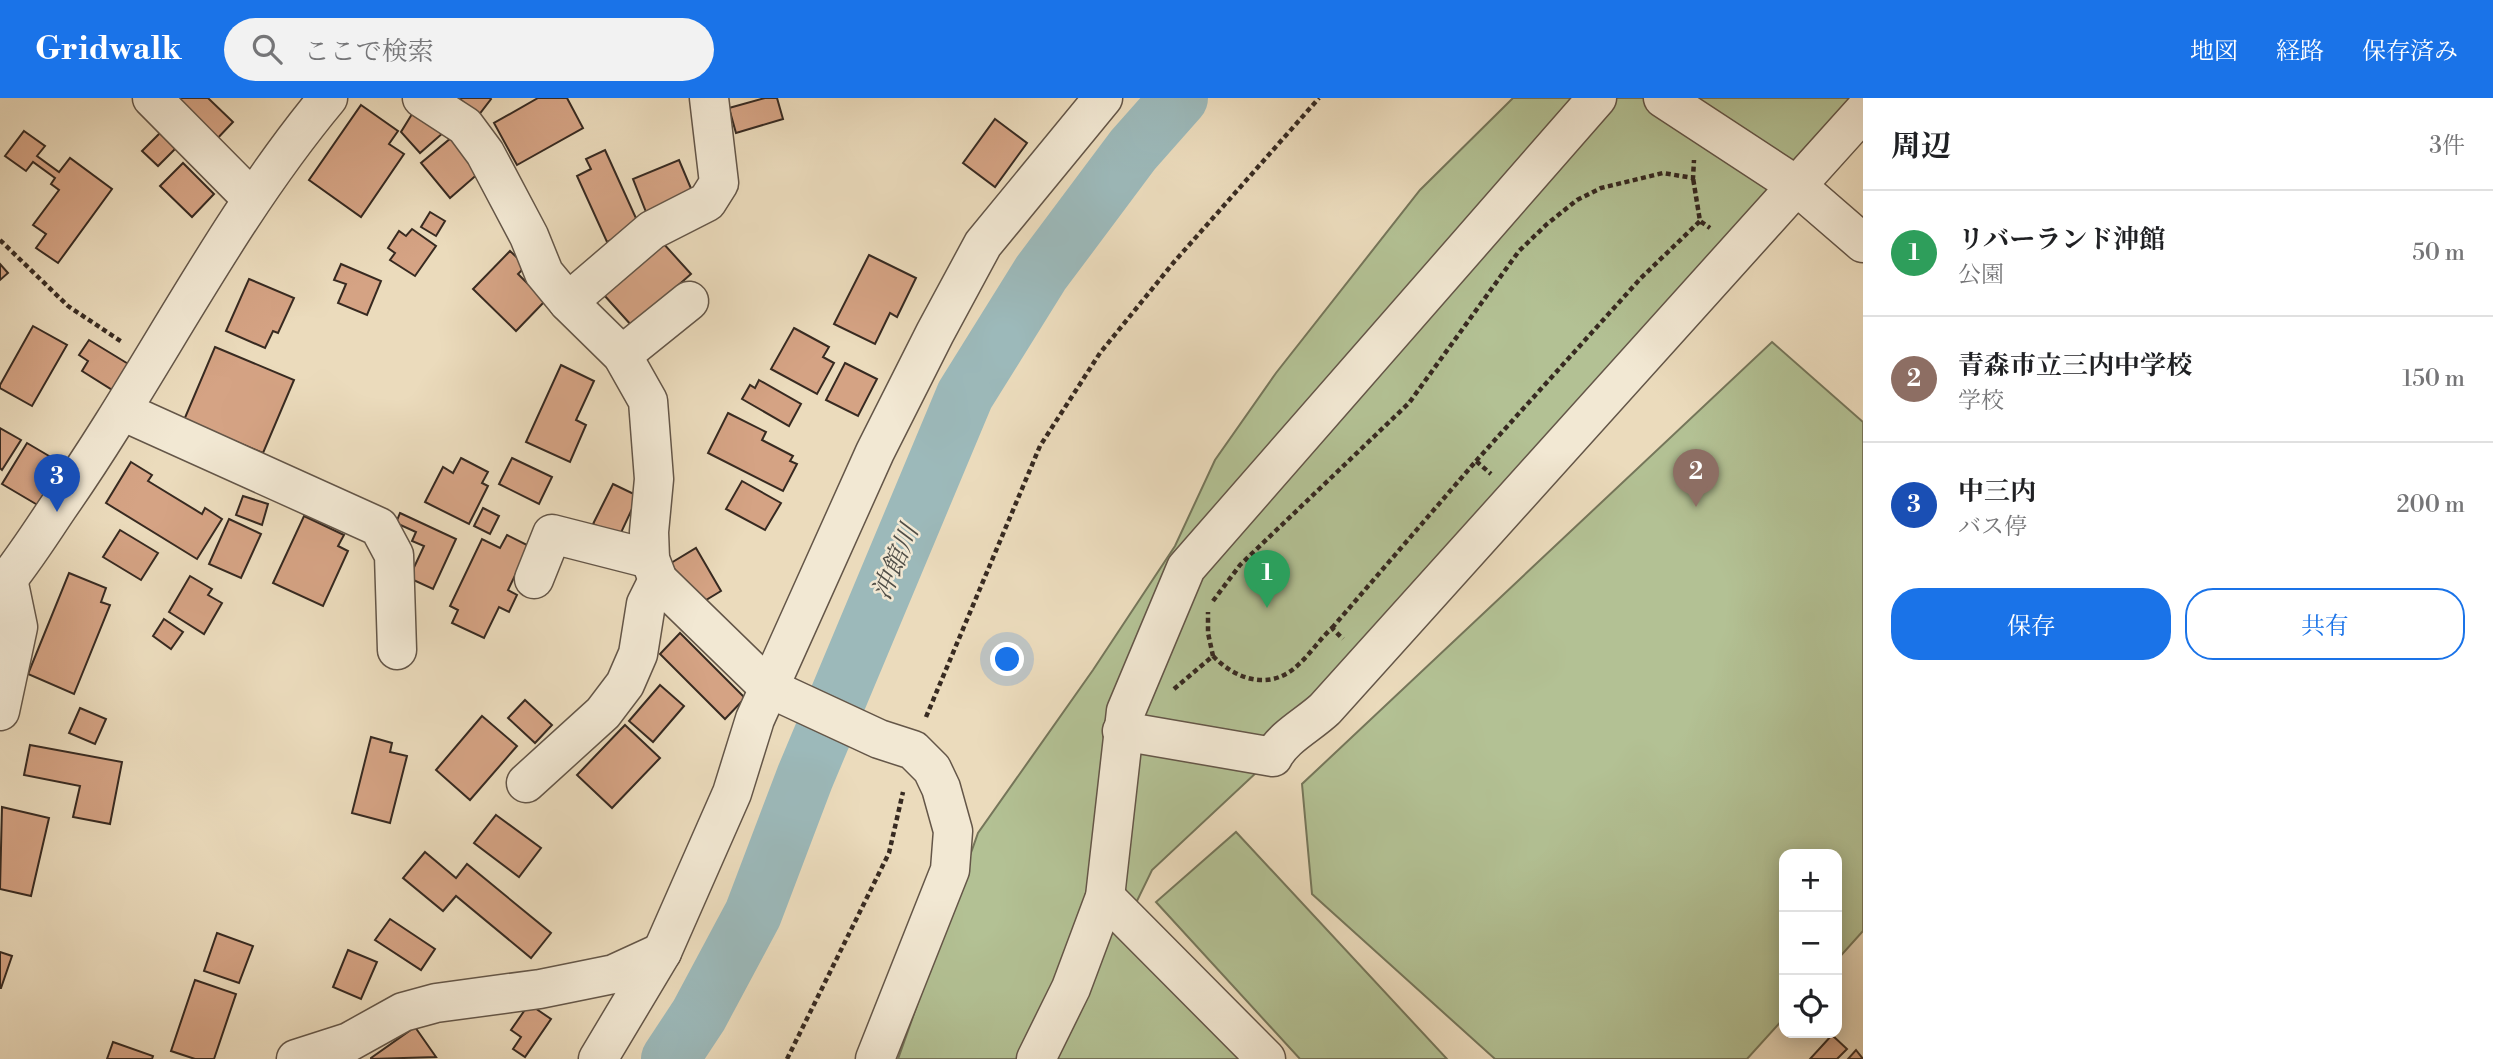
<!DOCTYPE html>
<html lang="ja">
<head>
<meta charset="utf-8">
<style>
  :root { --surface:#fff; --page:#f2f2f2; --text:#202124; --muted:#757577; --line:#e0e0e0; --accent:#1a73e8 }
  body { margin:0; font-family:"Libre Bodoni","Noto Serif JP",serif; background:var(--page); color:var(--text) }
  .controls { position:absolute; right:21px; bottom:21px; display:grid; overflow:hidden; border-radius:14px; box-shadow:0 4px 18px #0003 }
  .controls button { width:63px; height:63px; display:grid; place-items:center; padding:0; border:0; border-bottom:2px solid var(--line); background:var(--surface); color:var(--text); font:35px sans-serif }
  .you { position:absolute; left:1008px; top:562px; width:24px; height:24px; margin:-18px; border:5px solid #fff; border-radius:50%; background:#1a73e8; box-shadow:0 0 0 10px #1a73e833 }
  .badge { display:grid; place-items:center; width:46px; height:46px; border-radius:50%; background:var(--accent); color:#fff; font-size:23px; font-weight:700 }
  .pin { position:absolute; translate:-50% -58px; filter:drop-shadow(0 2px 4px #0008) }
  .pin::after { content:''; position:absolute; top:37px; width:24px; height:21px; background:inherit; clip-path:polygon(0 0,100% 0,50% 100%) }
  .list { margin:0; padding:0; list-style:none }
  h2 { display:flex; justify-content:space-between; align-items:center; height:91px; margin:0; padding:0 28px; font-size:30px }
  h2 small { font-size:23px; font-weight:400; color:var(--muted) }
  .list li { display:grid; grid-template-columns:46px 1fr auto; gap:21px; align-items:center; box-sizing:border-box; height:126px; padding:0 28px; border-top:2px solid var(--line) }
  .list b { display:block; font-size:26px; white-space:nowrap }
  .list p { margin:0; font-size:23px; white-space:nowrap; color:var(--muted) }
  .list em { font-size:23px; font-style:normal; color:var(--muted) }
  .actions { display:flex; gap:14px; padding:21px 28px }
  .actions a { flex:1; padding:16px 0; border:2px solid var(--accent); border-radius:28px; text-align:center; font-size:24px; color:var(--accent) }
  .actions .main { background:var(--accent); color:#fff }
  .icon { flex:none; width:38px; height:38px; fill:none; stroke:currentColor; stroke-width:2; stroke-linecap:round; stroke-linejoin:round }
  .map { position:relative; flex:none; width:1863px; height:961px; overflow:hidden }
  header { display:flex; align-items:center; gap:42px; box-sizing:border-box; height:98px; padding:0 35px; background:var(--accent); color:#fff }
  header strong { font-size:33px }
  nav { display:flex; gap:38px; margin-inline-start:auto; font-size:24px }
  .search { width:490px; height:63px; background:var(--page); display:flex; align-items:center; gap:18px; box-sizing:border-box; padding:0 24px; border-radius:38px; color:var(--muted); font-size:26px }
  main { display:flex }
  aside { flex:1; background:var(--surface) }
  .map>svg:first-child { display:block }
</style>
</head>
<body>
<header>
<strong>Gridwalk</strong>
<div class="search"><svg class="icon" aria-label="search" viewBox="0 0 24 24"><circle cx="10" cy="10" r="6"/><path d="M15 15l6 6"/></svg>ここで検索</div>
<nav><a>地図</a><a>経路</a><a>保存済み</a></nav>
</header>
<main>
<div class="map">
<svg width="1863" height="961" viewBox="0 0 1863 961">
  <rect width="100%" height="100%" fill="#ebdbbc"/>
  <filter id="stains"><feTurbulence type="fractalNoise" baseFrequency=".00286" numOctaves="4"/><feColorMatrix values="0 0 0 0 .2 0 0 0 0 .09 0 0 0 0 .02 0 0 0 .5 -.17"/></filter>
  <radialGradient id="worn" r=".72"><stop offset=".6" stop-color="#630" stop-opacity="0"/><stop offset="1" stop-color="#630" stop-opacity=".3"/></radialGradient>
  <g fill="#b3c194" stroke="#75765a" stroke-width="2">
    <polygon points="1513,0 1856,0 1304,630 1152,772 1134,809 1282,961 898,961 978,735 1093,572 1175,448 1215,362 1276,275 1420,92"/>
    <polygon points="1772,244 1863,324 1863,833 1837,862 1837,756 1784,756 1784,920 1747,961 1495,961 1312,796 1302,686"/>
    <polygon points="1236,734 1447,961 1300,961 1156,804"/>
  </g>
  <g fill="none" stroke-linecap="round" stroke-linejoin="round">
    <polyline stroke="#9cb9ba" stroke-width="58" points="670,961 699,917 753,816 805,679 965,297 1041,175 1133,52 1179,0"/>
  </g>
  <g fill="#d5a384" stroke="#372a21" stroke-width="2">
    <polygon points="173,0 208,0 233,24 214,44"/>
    <polygon points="459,0 490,0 491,1 478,18"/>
    <polygon points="538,0 567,0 583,30 517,67 494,25"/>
    <polygon points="765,0 777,0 783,21 736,35 729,10"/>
    <polygon points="361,7 398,33 389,46 404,56 361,119 309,82"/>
    <polygon points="412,16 444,34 420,55 401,34"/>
    <polygon points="995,21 1027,45 995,89 963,65"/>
    <polygon points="24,33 45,48 37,58 59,74 70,60 112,91 58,165 36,150 46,136 33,127 59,92 51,86 55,80 33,64 26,73 5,58"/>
    <polygon points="162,33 178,48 158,68 142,53"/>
    <polygon points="451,40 480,74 450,100 421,65"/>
    <polygon points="605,52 640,129 607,144 577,78 591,71 586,61"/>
    <polygon points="679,62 695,100 648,119 633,81"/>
    <polygon points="183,65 214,96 192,119 160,88"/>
    <polygon points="430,114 445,123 436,138 421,129"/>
    <polygon points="412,131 436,148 415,178 390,162 395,155 388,150 399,133 406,138"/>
    <polygon points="662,144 691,176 632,228 604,197"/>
    <polygon points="510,153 526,168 518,176 545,203 516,233 473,191"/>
    <polygon points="869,157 916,180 897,219 890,215 875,246 834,226"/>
    <polygon points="0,166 8,175 0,182"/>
    <polygon points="341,166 381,183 367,217 338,205 346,186 334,182"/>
    <polygon points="249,181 294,200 278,235 273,233 265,250 226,233"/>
    <polygon points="33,228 67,247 32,308 0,290 0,287"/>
    <polygon points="794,230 829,249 823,259 834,265 817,296 771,271"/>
    <polygon points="89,242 130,267 114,293 82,273 88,263 79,257"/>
    <polygon points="215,249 294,282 263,355 184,322"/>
    <polygon points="845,265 877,281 858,318 826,302"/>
    <polygon points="561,267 594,283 576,322 586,327 570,364 526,344"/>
    <polygon points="759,282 801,306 789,328 742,301 750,287 755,290"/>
    <polygon points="728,315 766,334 762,342 793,358 790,363 797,366 783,393 708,355"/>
    <polygon points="0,330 21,342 2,372 0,370"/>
    <polygon points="27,345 66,368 41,409 2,386"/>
    <polygon points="461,360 488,374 482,385 488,388 469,426 425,404 443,369 453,375"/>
    <polygon points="512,360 552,379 539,406 499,386"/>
    <polygon points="131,364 152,377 148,383 202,416 205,410 222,421 197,461 106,405"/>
    <polygon points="742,383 781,405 765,432 726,411"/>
    <polygon points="613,386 638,398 619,439 593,426"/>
    <polygon points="243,398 268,406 262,427 236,417"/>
    <polygon points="483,410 499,418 490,436 474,428"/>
    <polygon points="400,415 456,441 433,491 409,480 424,448 412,443 416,434 396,425"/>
    <polygon points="304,418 344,437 338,448 348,453 323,508 273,485"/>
    <polygon points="229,421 261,436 241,480 209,466"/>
    <polygon points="120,432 158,455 141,482 103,459"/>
    <polygon points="507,437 529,448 508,492 517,497 509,514 499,509 484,540 452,525 458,512 450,508 482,441 500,450"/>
    <polygon points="696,450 721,493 696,508 671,465"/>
    <polygon points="69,475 106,490 101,504 110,507 74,596 28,576"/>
    <polygon points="190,478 212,491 208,497 222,505 204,536 169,514"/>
    <polygon points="164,521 183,534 171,551 153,538"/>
    <polygon points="680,535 745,600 725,621 660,556"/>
    <polygon points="660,587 684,608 653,644 629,623"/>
    <polygon points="525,602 552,627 535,645 508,620"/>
    <polygon points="80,610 106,621 95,646 69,635"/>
    <polygon points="482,618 517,648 470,702 436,672"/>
    <polygon points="625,627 660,660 612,710 577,677"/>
    <polygon points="371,639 392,645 390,654 407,658 390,725 352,715"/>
    <polygon points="30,647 122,664 110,726 73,719 80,688 24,677"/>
    <polygon points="2,709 49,720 31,798 0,791"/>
    <polygon points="496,717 541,750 519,779 474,745"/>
    <polygon points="425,754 456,780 467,766 551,835 531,860 456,798 443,813 403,780"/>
    <polygon points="390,821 435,851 421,872 375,842"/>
    <polygon points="217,835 253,848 239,885 204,873"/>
    <polygon points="348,852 377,864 361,901 333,889"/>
    <polygon points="0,854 12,858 1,890 0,890"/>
    <polygon points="195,882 236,896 214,961 195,961 171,953"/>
    <polygon points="529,906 551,921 525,959 513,951 521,939 511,932"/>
    <polygon points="415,929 436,959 371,961 371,960"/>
    <polygon points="1832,937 1847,951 1837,961 1810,961"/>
    <polygon points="113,944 153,958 152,961 107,961"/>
    <polygon points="1856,952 1863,961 1848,961"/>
  </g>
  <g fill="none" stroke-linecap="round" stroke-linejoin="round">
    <g stroke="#645648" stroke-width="41">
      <g id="minor">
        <polyline points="152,0 251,100"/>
        <polyline points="422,0 465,28 485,55 529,138 544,175 568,204 622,257 648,303 654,381 649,434 650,461 658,482 769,590 879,641 913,652 932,671 941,690 953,733 950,772 875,961"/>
        <polyline points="1663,0 1797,88 1863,145"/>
        <polyline points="568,204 652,132 707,104 719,85 709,0"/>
        <polyline points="622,257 689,203"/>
        <polyline points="122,313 379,429 394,457 397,552"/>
        <polyline points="534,481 552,436 650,461"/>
        <path d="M0,491C22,465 40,436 59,408C152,275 223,126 328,0"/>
        <polyline points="0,613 18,529 8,481"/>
        <path d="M1122,633L1273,659C1283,639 1308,627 1325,611L1863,14"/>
        <polyline points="526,685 603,615 625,586 638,556 646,506 658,482"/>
        <polyline points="1105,799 1266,961"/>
        <polyline points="296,961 349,944 403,914 436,905 540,891 614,876 662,854"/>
        <polyline points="598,961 662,854 732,695 755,621 875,354 935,235 983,146 1103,0"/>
        <polyline points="1036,961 1071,890 1105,799 1126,613 1186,470 1597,0"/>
      </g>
    </g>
    <g stroke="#372a21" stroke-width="4.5" stroke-dasharray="5 3.5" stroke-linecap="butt">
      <polyline points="0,142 68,208 122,244"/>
      <polyline points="1476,363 1641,180 1700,123 1693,80 1700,123 1710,130"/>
      <polyline points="1213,503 1240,467 1409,305 1519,153 1547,126 1577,102 1601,90 1663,75 1693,80 1694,62"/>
      <polyline points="1332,530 1476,363 1491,376"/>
      <path d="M1213,558C1237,583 1272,593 1299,566C1311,555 1320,541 1332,530L1343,541"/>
      <polyline points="1174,591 1213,558 1208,535 1208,514"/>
      <polyline points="926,619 1040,348 1100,255 1174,164 1319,0"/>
      <polyline points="787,961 889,755 903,694"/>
    </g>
    <use href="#minor" stroke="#f2e8d3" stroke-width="38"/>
  </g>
  <g text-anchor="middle" stroke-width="5" stroke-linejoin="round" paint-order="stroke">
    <g font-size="26" font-style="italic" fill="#504e47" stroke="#f2e8d3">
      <text transform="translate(895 464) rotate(-67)" y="9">沖館川</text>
    </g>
  </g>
  <rect width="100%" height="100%" filter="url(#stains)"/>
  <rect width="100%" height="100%" fill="url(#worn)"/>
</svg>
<div class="controls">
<button>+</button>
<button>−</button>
<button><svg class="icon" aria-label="locate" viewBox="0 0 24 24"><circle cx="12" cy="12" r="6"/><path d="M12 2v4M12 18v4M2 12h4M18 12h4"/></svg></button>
</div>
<div class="you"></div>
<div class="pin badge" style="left:1267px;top:510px;background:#2e9e5b">1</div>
<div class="pin badge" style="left:1696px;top:409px;background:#8d6e63">2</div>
<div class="pin badge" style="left:57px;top:414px;background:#1a4fb4">3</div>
</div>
<aside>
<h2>周辺<small>3件</small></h2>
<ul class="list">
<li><span class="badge" style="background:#2e9e5b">1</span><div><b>リバーランド沖館</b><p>公園</p></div><em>50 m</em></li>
<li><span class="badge" style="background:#8d6e63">2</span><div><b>青森市立三内中学校</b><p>学校</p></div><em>150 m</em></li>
<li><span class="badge" style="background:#1a4fb4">3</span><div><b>中三内</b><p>バス停</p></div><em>200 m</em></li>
</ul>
<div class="actions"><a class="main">保存</a><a>共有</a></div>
</aside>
</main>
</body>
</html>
